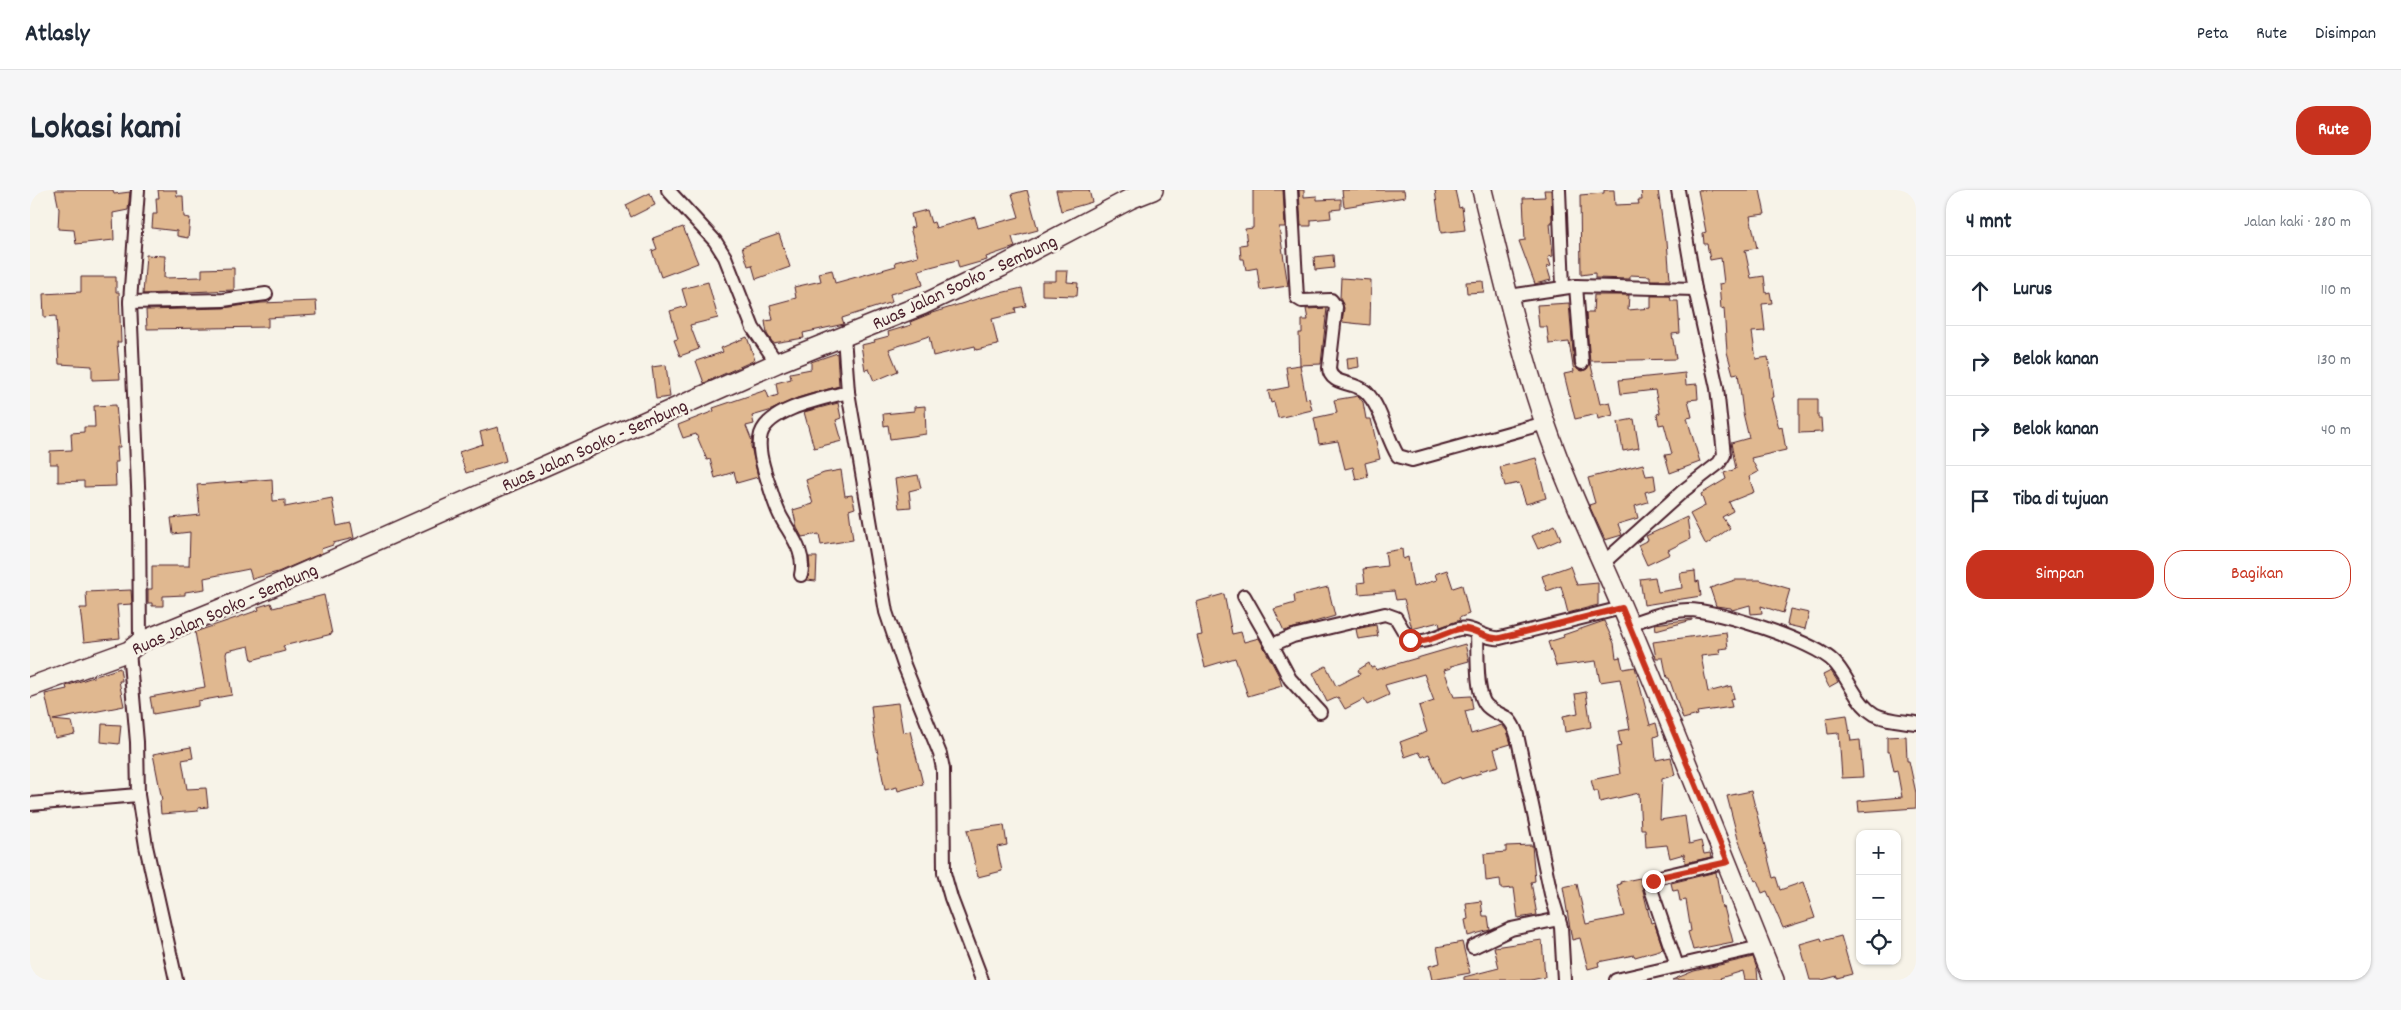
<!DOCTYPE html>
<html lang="id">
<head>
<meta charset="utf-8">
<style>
  :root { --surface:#fff; --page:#f6f6f7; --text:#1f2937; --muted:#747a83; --line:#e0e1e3; --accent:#c8321e }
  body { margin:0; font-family:Dekko,sans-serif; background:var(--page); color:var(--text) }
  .controls { position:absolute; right:15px; bottom:15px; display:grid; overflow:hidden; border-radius:10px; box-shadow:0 1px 4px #0004 }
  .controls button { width:45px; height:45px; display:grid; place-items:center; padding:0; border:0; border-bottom:1px solid var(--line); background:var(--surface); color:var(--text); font:25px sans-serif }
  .stop { position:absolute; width:15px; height:15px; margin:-11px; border:4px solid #c8321e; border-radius:50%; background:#fff }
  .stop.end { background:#c8321e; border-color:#fff; box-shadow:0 1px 5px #0008 }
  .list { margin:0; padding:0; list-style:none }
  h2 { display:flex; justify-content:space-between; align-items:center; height:65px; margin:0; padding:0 20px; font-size:21px }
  h2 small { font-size:16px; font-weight:400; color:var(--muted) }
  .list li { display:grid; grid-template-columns:32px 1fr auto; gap:15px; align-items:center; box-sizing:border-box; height:70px; padding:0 20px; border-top:1px solid var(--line) }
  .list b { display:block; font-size:19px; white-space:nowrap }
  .list em { font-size:16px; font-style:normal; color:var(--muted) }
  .actions { display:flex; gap:10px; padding:15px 20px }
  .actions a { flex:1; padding:11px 0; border:1px solid var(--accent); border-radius:20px; text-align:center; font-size:18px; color:var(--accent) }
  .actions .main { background:var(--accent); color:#fff }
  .icon { flex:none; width:28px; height:28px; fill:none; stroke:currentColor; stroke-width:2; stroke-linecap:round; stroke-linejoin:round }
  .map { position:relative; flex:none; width:1886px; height:790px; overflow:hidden; border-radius:20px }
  header { display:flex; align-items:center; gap:30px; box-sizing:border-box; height:70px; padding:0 25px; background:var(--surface); border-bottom:1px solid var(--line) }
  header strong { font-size:24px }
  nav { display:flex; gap:28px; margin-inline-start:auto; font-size:18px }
  .intro { display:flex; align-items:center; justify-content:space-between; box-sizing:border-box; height:120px; padding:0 30px }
  h1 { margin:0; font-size:35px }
  .button { padding:12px 22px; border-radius:20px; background:var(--accent); color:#fff; font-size:18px; font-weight:700 }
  main { display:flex; gap:30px; padding:0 30px }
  aside { flex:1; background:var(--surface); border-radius:20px; box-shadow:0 1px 4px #0004 }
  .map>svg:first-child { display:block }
</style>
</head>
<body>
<header>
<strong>Atlasly</strong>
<nav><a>Peta</a><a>Rute</a><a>Disimpan</a></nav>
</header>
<div class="intro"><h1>Lokasi kami</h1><a class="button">Rute</a></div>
<main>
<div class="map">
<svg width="1886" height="790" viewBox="0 0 1886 790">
  <rect width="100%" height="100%" fill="#f7f3e8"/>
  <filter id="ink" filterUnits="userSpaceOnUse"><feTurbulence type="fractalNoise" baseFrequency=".02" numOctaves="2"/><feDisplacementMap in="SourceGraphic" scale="10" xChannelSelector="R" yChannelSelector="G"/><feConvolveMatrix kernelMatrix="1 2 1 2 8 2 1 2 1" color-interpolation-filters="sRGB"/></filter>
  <g filter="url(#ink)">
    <g fill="#e0b890" stroke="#4a1f2b">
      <polygon points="25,0 83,0 84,4 100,2 98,20 83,23 84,50 46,54 44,40 28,39 29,19"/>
      <polygon points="128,0 146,0 147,6 153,6 154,27 160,28 158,48 147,46 147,41 122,38 123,24 127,24 126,8 129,8"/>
      <polygon points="997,0 1008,40 982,47 985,57 956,67 957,70 929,78 927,70 889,80 893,95 860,104 862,112 812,128 814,134 773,143 774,148 743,153 737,144 735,131 743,130 740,115 766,108 764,97 791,91 789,83 802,80 805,93 866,76 865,72 888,66 880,38 884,37 881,24 897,20 901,33 904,32 906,38 945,27 948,38 989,27 982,4"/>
      <polygon points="1026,0 1059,0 1062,12 1031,21"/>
      <polygon points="1223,0 1253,0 1255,37 1249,37 1258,96 1230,100 1227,78 1216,80 1214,69 1211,69 1210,55 1217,54 1215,39 1223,38"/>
      <polygon points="1269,0 1274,0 1274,7 1287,6 1287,10 1311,9 1311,19 1300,20 1301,28 1281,30 1281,36 1271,36"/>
      <polygon points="1312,0 1374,0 1375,7 1314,17"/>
      <polygon points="1405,0 1425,0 1429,18 1432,17 1435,40 1411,43"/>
      <polygon points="1514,0 1521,0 1522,33 1520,33 1523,66 1518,67 1521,76 1517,77 1521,90 1505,94 1489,51 1495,50 1493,8 1515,7"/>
      <polygon points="1574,0 1584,0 1585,15 1609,14 1608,10 1612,10 1611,0 1628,0 1635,51 1637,51 1640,90 1620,90 1620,86 1600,85 1600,89 1565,88 1565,83 1551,85 1550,5 1574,3"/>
      <polygon points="1668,0 1730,0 1735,24 1720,26 1727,58 1715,60 1721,88 1734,86 1736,103 1740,102 1742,113 1732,114 1735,141 1722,142 1726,169 1738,167 1744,207 1741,208 1749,238 1752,237 1756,260 1721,268 1728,282 1719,287 1724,302 1699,312 1703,321 1692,327 1700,338 1676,355 1660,324 1675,316 1671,304 1696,289 1694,283 1706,279 1701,253 1719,248 1713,223 1708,183 1703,184 1697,162 1694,118 1691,119 1689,94 1694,93 1691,68 1680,70 1677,54 1674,54 1673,43 1676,42"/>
      <polygon points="620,3 625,15 601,27 596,15"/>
      <polygon points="653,37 668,73 631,87 622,61 627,59 623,48"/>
      <polygon points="749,44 760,77 726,89 722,75 718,76 712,57"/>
      <polygon points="116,65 135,66 134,88 172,87 172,79 204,78 204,100 113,104"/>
      <polygon points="1303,65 1304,78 1285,80 1284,67"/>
      <polygon points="1026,81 1038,81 1037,92 1048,93 1047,106 1012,105 1012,91 1026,91"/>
      <polygon points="51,87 86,87 86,102 89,102 91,152 87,152 90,189 62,190 62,176 29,174 26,126 14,127 13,104 51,102"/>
      <polygon points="1311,88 1341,90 1340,135 1312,132 1314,118 1310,108"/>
      <polygon points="1453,91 1454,102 1437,103 1436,92"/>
      <polygon points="678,92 688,128 660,135 669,159 650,166 644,150 648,149 640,121 657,116 652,99"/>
      <polygon points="992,98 996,116 985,118 986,123 962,129 968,155 946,160 945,156 903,166 899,146 859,159 868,181 844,191 839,179 835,180 831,155 845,152 844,150 859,146 858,142 881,135 880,132 902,123 953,107"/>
      <polygon points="1564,105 1599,105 1598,120 1621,118 1621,106 1640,106 1641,111 1648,111 1650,143 1642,144 1646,169 1560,171 1570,214 1580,212 1583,225 1568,229 1567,224 1545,229 1534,184 1544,182 1539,152 1519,154 1517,137 1509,137 1507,115 1539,113 1544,174 1548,180 1553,181 1557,179 1560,173 1556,123 1563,123"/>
      <polygon points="286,111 287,125 238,128 238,137 117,139 116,120 193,118 231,113"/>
      <polygon points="1297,118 1291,174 1270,175 1269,143 1272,143 1272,130 1278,130 1276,119"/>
      <polygon points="717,147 725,170 674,193 666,171 693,162 691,158"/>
      <polygon points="807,163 809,196 767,208 739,221 722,226 724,234 716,236 722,251 721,256 728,287 707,293 704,282 685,288 680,269 677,270 666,244 653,248 648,235 684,221 683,218 736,200 739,208 748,205 746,193 761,189 760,183 781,179 781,172"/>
      <polygon points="1328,167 1329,177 1318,179 1317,168"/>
      <polygon points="636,175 640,207 626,209 622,177"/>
      <polygon points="1270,175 1276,209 1279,208 1282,220 1248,228 1244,212 1241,213 1238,201 1259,197 1256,177"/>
      <polygon points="1655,183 1656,195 1667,194 1668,209 1658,210 1662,227 1657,228 1670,272 1640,283 1635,265 1642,264 1634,234 1629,235 1627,224 1630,223 1625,200 1591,204 1589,190"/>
      <polygon points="1328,206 1333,212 1336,229 1341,229 1350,269 1335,273 1338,287 1326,290 1323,277 1315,279 1308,251 1289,254 1284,228 1307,223 1304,210"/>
      <polygon points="1769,209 1788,209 1788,228 1791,228 1792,242 1769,243"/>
      <polygon points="808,213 811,228 806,230 812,251 784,258 774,222"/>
      <polygon points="86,215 90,257 87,257 88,272 85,272 86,296 54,297 54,291 28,292 28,274 20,274 20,261 42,260 41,243 54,242 54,237 65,237 64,216"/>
      <polygon points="895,216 896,244 860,249 858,235 854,236 853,224 884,221 884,217"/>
      <polygon points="1604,229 1609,258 1593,261 1588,232"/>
      <polygon points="468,237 476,271 436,283 429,262 453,254 450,242"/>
      <polygon points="1506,268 1516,308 1496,314 1489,293 1475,296 1470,277"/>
      <polygon points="1613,274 1616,286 1624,285 1626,299 1615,302 1618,312 1605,316 1608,328 1588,334 1592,345 1575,350 1559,315 1565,313 1558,288"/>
      <polygon points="811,280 815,306 822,305 825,318 819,320 823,350 791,355 789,344 772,347 767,338 763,320 783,314 776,290 794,283"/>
      <polygon points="888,285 891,298 879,301 881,317 869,318 865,289"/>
      <polygon points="242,289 243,311 255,310 255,317 302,308 307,336 321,333 324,348 303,353 303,355 291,359 292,363 248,382 222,389 219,379 174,388 175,399 155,402 155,405 133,406 133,416 122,416 122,413 118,413 118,399 122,399 122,376 159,376 160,342 143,344 141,328 170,325 167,295"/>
      <polygon points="1657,327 1660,349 1638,360 1640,364 1617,375 1608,355 1618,350 1616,346"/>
      <polygon points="1525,335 1531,349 1508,359 1502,346"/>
      <polygon points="1372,359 1373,369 1378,367 1383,397 1407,390 1405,384 1417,380 1423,398 1432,395 1439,424 1429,428 1430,430 1410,437 1409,432 1382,439 1374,409 1366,410 1364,401 1329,404 1328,393 1335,392 1333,379 1357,376 1355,362"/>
      <polygon points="779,367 787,367 786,391 777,390 780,378"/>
      <polygon points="1540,376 1547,395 1568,393 1568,415 1538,423 1531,396 1517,401 1512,386"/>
      <polygon points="1665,381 1666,392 1669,391 1671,406 1614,415 1610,389 1625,387 1628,402 1652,398 1650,383"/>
      <polygon points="1705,390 1730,390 1760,399 1753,423 1731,416 1732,423 1721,424 1720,415 1702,420 1701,418 1686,416 1680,398"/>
      <polygon points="1298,397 1305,426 1254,441 1244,419 1265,413 1264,405"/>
      <polygon points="101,400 102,414 87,415 90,448 54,452 50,418 57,418 56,402"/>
      <polygon points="1194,404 1202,444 1211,442 1214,452 1229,448 1249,486 1252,496 1218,506 1205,468 1175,477 1167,446 1172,445 1166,412"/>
      <polygon points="294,405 302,444 253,456 255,461 222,470 219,456 197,461 196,464 202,505 168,511 168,516 123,524 120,507 175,497 165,442 229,420 228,417 241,413 243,418"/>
      <polygon points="1760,419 1779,423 1775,439 1757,435"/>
      <polygon points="1662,429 1662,430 1626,440 1625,434"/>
      <polygon points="1574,431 1584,453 1586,468 1590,467 1593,479 1605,477 1620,535 1626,533 1629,545 1624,547 1626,570 1641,567 1645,585 1632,589 1630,630 1655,626 1659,654 1671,651 1674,664 1680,663 1681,667 1655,673 1654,664 1640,668 1637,655 1616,657 1615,639 1611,639 1609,603 1570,612 1568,601 1564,601 1561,590 1590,584 1586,557 1591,556 1588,541 1600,539 1590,489 1570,492 1566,471 1526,476 1518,452 1534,447 1533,445"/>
      <polygon points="1346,435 1348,446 1328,449 1326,439"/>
      <polygon points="1696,442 1698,458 1689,459 1690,464 1671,466 1678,502 1701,496 1704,508 1700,509 1702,517 1667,522 1668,525 1653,529 1639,488 1637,488 1633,468 1626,468 1623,452"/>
      <polygon points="1435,454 1439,471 1421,476 1421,478 1414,480 1424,507 1441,506 1443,519 1435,521 1441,544 1472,535 1477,541 1481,554 1464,559 1469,576 1450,581 1451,583 1431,589 1430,587 1412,594 1399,564 1392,567 1389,562 1375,567 1370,552 1397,542 1389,516 1404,511 1394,484 1355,495 1359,505 1337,515 1334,509 1315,519 1308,507 1297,512 1283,483 1296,476 1306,496 1330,484 1328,480 1339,473 1341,478 1345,477 1346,480"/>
      <polygon points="90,478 92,491 89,491 94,516 23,530 42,532 45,544 25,548 15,504 37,499 36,496"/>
      <polygon points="1801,481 1808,492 1799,497 1793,485"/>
      <polygon points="1556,502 1561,537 1535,542 1533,526 1548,523 1545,504"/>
      <polygon points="868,513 873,543 880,541 893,594 868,601 867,597 855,600 844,544 841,516"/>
      <polygon points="1817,525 1821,551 1830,550 1833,587 1812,588 1809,543 1798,544 1796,528"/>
      <polygon points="72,534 91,535 89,554 71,552"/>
      <polygon points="1876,546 1877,571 1879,571 1886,603 1886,618 1829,622 1828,611 1872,607 1867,580 1864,581 1860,562 1857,562 1857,547"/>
      <polygon points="161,557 163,568 152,570 157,599 176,598 178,617 168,618 168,621 131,624 130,611 132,610 123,564"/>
      <polygon points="1721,601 1743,688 1746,687 1750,700 1773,692 1785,728 1753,738 1737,701 1732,703 1727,690 1725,691 1708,649 1697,606"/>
      <polygon points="974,635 977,655 967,657 972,681 948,687 937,640"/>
      <polygon points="1502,655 1505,691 1501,692 1507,725 1488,728 1484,698 1471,699 1470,689 1456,691 1454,664 1476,662 1476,656"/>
      <polygon points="1686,682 1692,718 1694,717 1703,752 1663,760 1658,742 1661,741 1656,710 1650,711 1648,700 1643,701 1641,693"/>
      <polygon points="1610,688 1621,733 1624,732 1633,759 1605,767 1604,765 1568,772 1569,776 1558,779 1550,748 1542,750 1533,697 1547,694 1556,734 1595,726 1587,695 1591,694 1590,692"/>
      <polygon points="1451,711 1453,726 1458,726 1460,740 1438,746 1435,730 1438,729 1436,713"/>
      <polygon points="1811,746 1822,784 1807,788 1807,786 1792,790 1780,790 1770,754 1791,748 1792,751"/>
      <polygon points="1512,750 1515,787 1501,790 1434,790 1434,787 1469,778 1464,757"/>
      <polygon points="1432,752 1440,783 1402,790 1399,776 1410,773 1407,757"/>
      <polygon points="1723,767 1727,779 1728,790 1715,790 1713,781 1690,788 1691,790 1642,790 1664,781"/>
    </g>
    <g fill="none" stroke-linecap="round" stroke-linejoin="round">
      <g stroke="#4a1f2b" stroke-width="16">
        <g id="minor">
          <polyline points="108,0 100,112 109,319 110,452"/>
          <polyline points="638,0 685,51 695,67 723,138 747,173"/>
          <path d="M1261,0L1267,108L1272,111L1301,110L1306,117L1299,178C1300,196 1325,191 1336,202C1352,218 1356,247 1368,266L1382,270L1515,233"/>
          <polyline points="1529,0 1533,97"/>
          <polyline points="1546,96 1552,173"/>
          <polyline points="1479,106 1546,96 1665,99"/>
          <polyline points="100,112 193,110 236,104"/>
          <polyline points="814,146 818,202 856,422 874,475 910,564 913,579 914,683 921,708 952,790"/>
          <polyline points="1572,374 1653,301 1689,273 1694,265 1687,198 1665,99 1648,0"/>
          <path d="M771,385C776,363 762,347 752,329C745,317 742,303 737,289C733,276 727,258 731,244C739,218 796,208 818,202"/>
          <path d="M1214,406L1242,455L1263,446L1355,424L1366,428L1379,450C1394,456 1414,442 1429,439C1443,436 1455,450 1470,448L1592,418"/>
          <path d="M1600,434C1619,427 1637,421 1658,420C1687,420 1784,451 1804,472C1811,479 1816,489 1821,497C1840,530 1850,528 1886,533"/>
          <path d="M1447,444C1448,461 1445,505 1457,516C1471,529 1479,521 1487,545L1521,704L1531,737L1534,790"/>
          <polyline points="1242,455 1260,489 1290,522"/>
          <polyline points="99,461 107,552 108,605 116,656 146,790"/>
          <polyline points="0,614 108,605"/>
          <polyline points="1443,757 1481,739 1529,729"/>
          <polyline points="1647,776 1621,699 1622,693 1630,687 1698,671"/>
          <polyline points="1586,790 1730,757"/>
        </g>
      </g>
      <g stroke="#4a1f2b" stroke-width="22">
        <g id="secondary">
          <path d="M1452,0C1471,78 1489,157 1515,233C1539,303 1572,369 1600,436C1650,554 1696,672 1744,790"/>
          <polyline points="0,497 99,461 110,452 210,411 747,173 892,115 971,77 1100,9 1123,0"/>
        </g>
      </g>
      <use href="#minor" stroke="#f7f3e8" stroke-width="12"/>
      <use href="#secondary" stroke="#f7f3e8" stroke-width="19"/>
    </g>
  </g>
  <g fill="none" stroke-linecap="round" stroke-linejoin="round" filter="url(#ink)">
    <path stroke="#c8321e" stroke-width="6" d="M1380,450C1394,456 1414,442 1429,439C1442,436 1454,450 1470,448L1592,418L1698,672L1630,687L1623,691"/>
  </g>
  <g text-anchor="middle" stroke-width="5" stroke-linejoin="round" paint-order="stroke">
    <g font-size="19" fill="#4a1f2b" stroke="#f7f3e8">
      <text transform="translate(934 91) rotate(-25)" y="7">Ruas Jalan Sooko - Sembung</text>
      <text transform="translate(564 254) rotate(-24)" y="7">Ruas Jalan Sooko - Sembung</text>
      <text transform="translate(194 418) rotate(-24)" y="7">Ruas Jalan Sooko - Sembung</text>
    </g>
  </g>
</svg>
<div class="controls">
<button>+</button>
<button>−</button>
<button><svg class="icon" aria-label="locate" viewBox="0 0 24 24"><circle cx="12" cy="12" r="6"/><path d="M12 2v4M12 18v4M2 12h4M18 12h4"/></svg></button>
</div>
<div class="stop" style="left:1380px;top:450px"></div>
<div class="stop end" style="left:1623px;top:691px"></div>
</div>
<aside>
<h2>4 mnt<small>Jalan kaki · 280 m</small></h2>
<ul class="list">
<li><svg class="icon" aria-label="ahead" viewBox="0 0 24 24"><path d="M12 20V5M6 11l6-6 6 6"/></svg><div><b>Lurus</b></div><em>110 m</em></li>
<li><svg class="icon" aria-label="right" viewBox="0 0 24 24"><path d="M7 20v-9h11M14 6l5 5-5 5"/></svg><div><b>Belok kanan</b></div><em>130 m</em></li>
<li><svg class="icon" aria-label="right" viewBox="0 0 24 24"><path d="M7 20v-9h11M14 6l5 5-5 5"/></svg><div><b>Belok kanan</b></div><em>40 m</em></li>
<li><svg class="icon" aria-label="arrive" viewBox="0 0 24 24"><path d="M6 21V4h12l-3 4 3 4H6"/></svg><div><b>Tiba di tujuan</b></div></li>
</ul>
<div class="actions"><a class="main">Simpan</a><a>Bagikan</a></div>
</aside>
</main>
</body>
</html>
